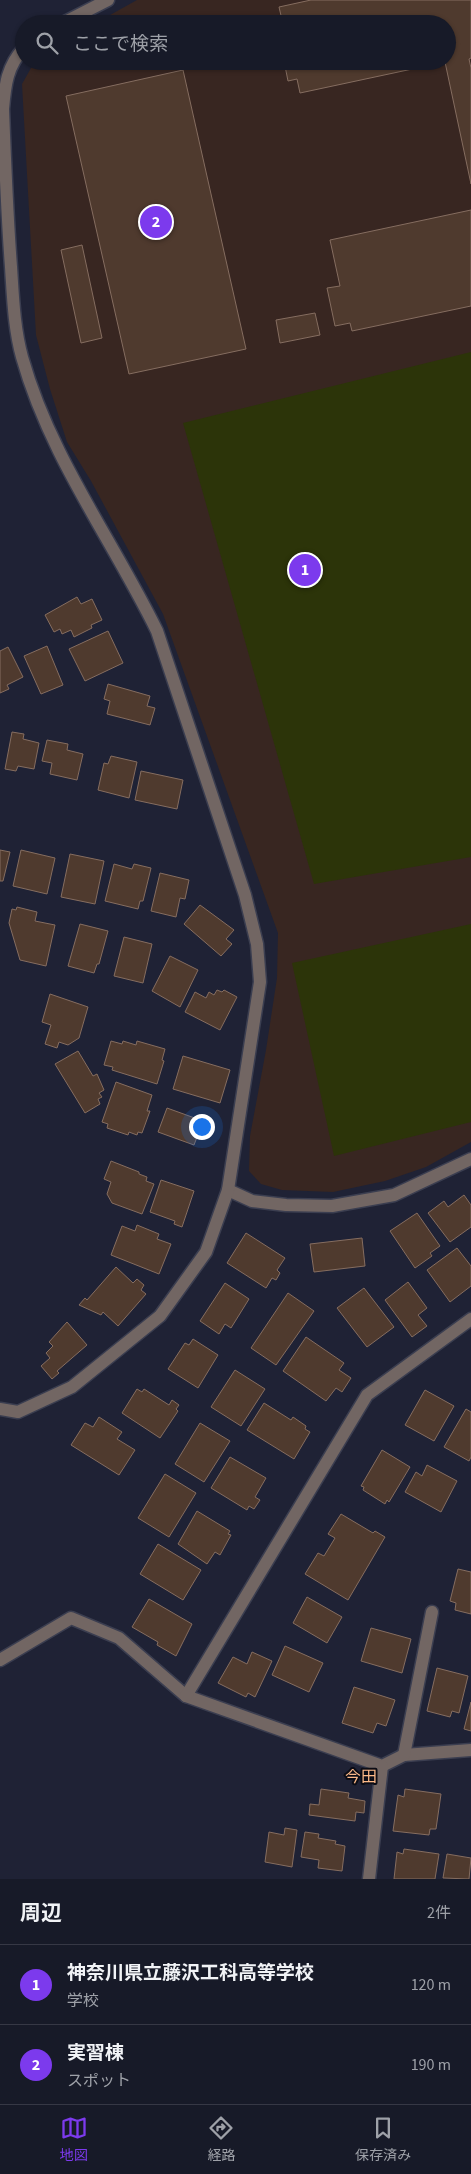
<!DOCTYPE html>
<html lang="ja">
<head>
<meta charset="utf-8">
<style>
  :root { --surface:#171a28; --page:#242734; --text:#f1f3f6; --muted:#9ea1a8; --line:#363845; --accent:#7c3aed }
  body { margin:0; font-family:"Source Sans 3","Noto Sans JP",sans-serif; background:var(--page); color:var(--text) }
  .you { position:absolute; left:201px; top:1126px; width:18px; height:18px; margin:-12px; border:4px solid #fff; border-radius:50%; background:#1a73e8; box-shadow:0 0 0 8px #1a73e833 }
  .badge { display:grid; place-items:center; width:32px; height:32px; border-radius:50%; background:var(--accent); color:#fff; font-size:16px; font-weight:700 }
  .pin { position:absolute; translate:-50% -50%; border:2px solid #fff; box-shadow:0 1px 5px #0006 }
  .list { margin:0; padding:0; list-style:none }
  h2 { display:flex; justify-content:space-between; align-items:center; height:65px; margin:0; padding:0 20px; font-size:21px }
  h2 small { font-size:16px; font-weight:400; color:var(--muted) }
  .list li { display:grid; grid-template-columns:32px 1fr auto; gap:15px; align-items:center; box-sizing:border-box; height:80px; padding:0 20px; border-top:1px solid var(--line) }
  .list b { display:block; font-size:19px; white-space:nowrap }
  .list p { margin:0; font-size:16px; white-space:nowrap; color:var(--muted) }
  .list em { font-size:16px; font-style:normal; color:var(--muted) }
  .icon { flex:none; width:28px; height:28px; fill:none; stroke:currentColor; stroke-width:2; stroke-linecap:round; stroke-linejoin:round }
  .map { position:relative; flex:none; width:471px; height:1879px; overflow:hidden }
  .search { position:absolute; background:var(--surface); box-shadow:0 1px 4px #0004; left:15px; right:15px; top:15px; height:55px; display:flex; align-items:center; gap:12px; box-sizing:border-box; padding:0 18px; border-radius:28px; color:var(--muted); font-size:19px }
  .sheet { height:225px; background:var(--surface) }
  nav { display:flex; justify-content:space-around; align-items:center; box-sizing:border-box; height:70px; border-top:1px solid var(--line); background:var(--surface); font-size:14px; color:var(--muted) }
  nav a { display:grid; justify-items:center; gap:2px }
  nav .on { color:var(--accent) }
  .map>svg:first-child { display:block }
</style>
</head>
<body>
<div class="map">
<svg width="471" height="1879" viewBox="0 0 471 1879">
  <rect width="100%" height="100%" fill="#1f2235"/>
  <polygon fill="#382621" points="137,0 471,0 471,1142 426,1167 385,1181 333,1192 282,1190 261,1184 249,1171 250,1136 266,1050 277,978 278,933 163,614 91,481 67,442 50,389 36,335 22,84 35,61 447,61 447,24 94,24"/>
  <g fill="#2c3409">
    <polygon points="471,352 471,857 314,884 183,423"/>
    <polygon points="471,924 471,1122 334,1156 292,963"/>
  </g>
  <g fill="#4f3a2e" stroke="#856d60">
    <polygon points="311,0 471,0 471,58 469,59 471,68 471,184 445,62 300,93 297,79 288,81 284,61 447,61 447,24 283,24 279,7"/>
    <polygon points="183,70 246,349 129,374 66,96"/>
    <polygon points="471,210 471,306 352,331 350,323 335,326 327,288 340,286 330,240"/>
    <polygon points="82,245 102,338 81,343 61,250"/>
    <polygon points="315,313 320,335 280,343 276,320"/>
    <polygon points="77,597 81,604 92,599 102,620 91,625 92,628 74,637 71,630 62,634 60,629 54,632 45,615"/>
    <polygon points="108,631 123,663 85,681 69,649"/>
    <polygon points="47,646 63,685 41,694 24,656"/>
    <polygon points="8,647 23,677 7,685 9,689 0,693 0,651"/>
    <polygon points="108,684 150,696 147,706 155,708 150,725 107,714 110,701 104,699"/>
    <polygon points="12,732 24,734 23,739 39,743 34,769 18,766 16,771 5,769"/>
    <polygon points="47,740 68,744 67,750 83,754 77,780 50,774 52,763 42,761"/>
    <polygon points="111,756 137,762 129,798 98,790 104,763 108,764"/>
    <polygon points="141,771 183,780 177,809 135,800"/>
    <polygon points="0,850 10,852 3,881 0,881"/>
    <polygon points="21,850 55,858 47,894 13,886"/>
    <polygon points="70,854 104,861 95,904 61,897"/>
    <polygon points="114,864 132,869 134,864 151,868 143,901 140,901 138,909 105,901"/>
    <polygon points="160,873 189,880 185,899 180,898 176,917 151,911"/>
    <polygon points="200,905 234,930 226,939 232,944 221,956 184,924"/>
    <polygon points="17,907 37,912 35,921 55,925 46,966 20,960 9,923 12,909 16,910"/>
    <polygon points="80,924 108,931 99,964 97,964 94,973 68,966"/>
    <polygon points="124,937 152,944 143,983 114,976"/>
    <polygon points="170,956 198,970 180,1007 152,991"/>
    <polygon points="217,990 222,992 224,990 237,997 220,1030 185,1012 195,992 206,998 209,992 214,995"/>
    <polygon points="50,994 88,1007 79,1038 68,1045 59,1042 57,1048 45,1044 51,1025 42,1022"/>
    <polygon points="111,1041 122,1044 123,1041 136,1045 137,1041 165,1049 162,1060 164,1061 157,1084 112,1070 113,1067 104,1065"/>
    <polygon points="78,1051 93,1076 97,1074 104,1090 99,1093 102,1097 98,1099 100,1104 85,1113 55,1064"/>
    <polygon points="183,1056 230,1070 220,1103 173,1089"/>
    <polygon points="116,1082 152,1095 147,1111 150,1111 142,1133 138,1132 137,1135 129,1132 128,1135 107,1128 108,1124 102,1122"/>
    <polygon points="167,1108 203,1121 194,1145 158,1132"/>
    <polygon points="111,1161 139,1172 139,1174 147,1177 146,1181 154,1184 142,1214 112,1203 107,1194 111,1182 104,1179"/>
    <polygon points="161,1180 194,1191 182,1227 174,1224 175,1221 150,1212"/>
    <polygon points="464,1195 471,1205 471,1227 450,1242 428,1213 444,1201 448,1207"/>
    <polygon points="417,1213 440,1246 430,1253 432,1256 415,1268 390,1231"/>
    <polygon points="137,1225 159,1234 157,1239 171,1244 159,1274 111,1255 122,1226 135,1231"/>
    <polygon points="246,1233 285,1258 277,1270 280,1273 276,1280 272,1278 266,1288 227,1263"/>
    <polygon points="362,1238 365,1266 314,1272 310,1244"/>
    <polygon points="457,1248 471,1266 471,1286 450,1302 427,1270"/>
    <polygon points="116,1267 133,1283 137,1279 144,1285 141,1290 146,1294 118,1326 103,1312 101,1315 79,1305 85,1298 87,1300"/>
    <polygon points="408,1282 427,1308 418,1315 427,1326 412,1337 385,1300"/>
    <polygon points="225,1283 249,1299 231,1328 225,1324 219,1334 200,1321"/>
    <polygon points="364,1288 394,1327 367,1347 337,1308"/>
    <polygon points="288,1293 314,1311 276,1365 251,1348"/>
    <polygon points="67,1322 87,1345 57,1371 59,1373 52,1379 41,1366 50,1358 46,1353 53,1346 49,1342"/>
    <polygon points="306,1337 344,1363 339,1370 351,1378 342,1392 336,1388 326,1401 283,1371"/>
    <polygon points="193,1339 218,1355 198,1388 168,1369 185,1343 189,1345"/>
    <polygon points="235,1370 265,1389 241,1426 211,1407"/>
    <polygon points="137,1389 142,1392 144,1389 169,1405 172,1400 179,1405 176,1409 178,1411 160,1438 122,1413"/>
    <polygon points="425,1390 454,1406 434,1441 405,1425"/>
    <polygon points="264,1403 291,1420 293,1417 306,1426 305,1429 310,1432 294,1459 247,1430"/>
    <polygon points="466,1409 471,1412 471,1457 469,1461 444,1447"/>
    <polygon points="99,1417 122,1432 117,1439 135,1450 119,1475 71,1445 85,1423 93,1427"/>
    <polygon points="200,1423 230,1441 204,1482 175,1464"/>
    <polygon points="382,1450 410,1467 389,1502 387,1500 385,1504 363,1490 364,1487 361,1486"/>
    <polygon points="230,1457 266,1478 255,1497 260,1500 254,1509 249,1506 247,1510 211,1488"/>
    <polygon points="427,1465 457,1481 441,1512 405,1492 416,1472 422,1476"/>
    <polygon points="165,1474 196,1493 169,1537 138,1518"/>
    <polygon points="197,1511 230,1531 228,1534 231,1535 220,1555 215,1552 207,1564 178,1544"/>
    <polygon points="341,1514 373,1533 375,1531 385,1537 348,1600 305,1574 318,1553 324,1556 335,1538 328,1534"/>
    <polygon points="158,1544 201,1570 183,1600 140,1574"/>
    <polygon points="458,1569 471,1572 471,1614 455,1610 456,1603 450,1601"/>
    <polygon points="307,1597 342,1617 327,1643 293,1623"/>
    <polygon points="149,1599 192,1624 176,1656 157,1645 158,1642 132,1627"/>
    <polygon points="371,1628 411,1639 402,1673 361,1661"/>
    <polygon points="285,1646 323,1663 309,1692 272,1675"/>
    <polygon points="252,1652 272,1661 255,1697 248,1693 246,1697 218,1683 233,1657 247,1664"/>
    <polygon points="437,1668 468,1676 459,1713 452,1711 450,1717 427,1711"/>
    <polygon points="354,1687 395,1700 386,1726 377,1723 373,1733 342,1723"/>
    <polygon points="471,1702 471,1731 464,1729"/>
    <polygon points="321,1789 349,1793 348,1798 365,1801 364,1813 356,1812 355,1821 309,1815 310,1804 319,1805"/>
    <polygon points="405,1789 441,1794 436,1829 430,1829 429,1835 393,1831 398,1795 404,1797"/>
    <polygon points="285,1828 297,1830 292,1867 265,1862 269,1832 284,1835"/>
    <polygon points="305,1832 319,1834 318,1838 336,1841 335,1844 345,1846 342,1871 318,1868 319,1860 301,1857"/>
    <polygon points="404,1849 439,1854 435,1879 394,1879 397,1852 403,1854"/>
    <polygon points="447,1854 471,1858 469,1879 443,1878"/>
  </g>
  <g fill="none" stroke-linecap="round" stroke-linejoin="round">
    <g stroke="#3b3e50" stroke-width="15">
      <g id="street">
        <polyline points="61,24 108,0"/>
        <polyline points="228,1190 252,1201 286,1205 332,1206 394,1195 471,1159"/>
        <path d="M0,1409L18,1412L72,1387L160,1316L206,1252L228,1190L260,982L257,944L245,895L157,631C112,539 50,457 22,357C14,328 13,297 11,267C7,214 5,162 3,109C5,85 7,66 24,48"/>
        <polyline points="0,1660 71,1618 119,1638 186,1696 382,1766 404,1755 471,1750"/>
        <polyline points="186,1696 367,1395 471,1319"/>
        <polyline points="404,1755 432,1612"/>
        <polyline points="369,1879 382,1766"/>
      </g>
    </g>
    <use href="#street" stroke="#726663" stroke-width="12"/>
  </g>
  <g text-anchor="middle" stroke-width="4" stroke-linejoin="round" paint-order="stroke">
    <g font-size="16" fill="#fdba89" stroke="#0b0c15">
      <text x="361" y="1782">今田</text>
    </g>
  </g>
</svg>
<div class="you"></div>
<div class="pin badge" style="left:305px;top:570px">1</div>
<div class="pin badge" style="left:156px;top:222px">2</div>
<div class="search"><svg class="icon" aria-label="search" viewBox="0 0 24 24"><circle cx="10" cy="10" r="6"/><path d="M15 15l6 6"/></svg>ここで検索</div>
</div>
<section class="sheet">
<h2>周辺<small>2件</small></h2>
<ul class="list">
<li><span class="badge">1</span><div><b>神奈川県立藤沢工科高等学校</b><p>学校</p></div><em>120 m</em></li>
<li><span class="badge">2</span><div><b>実習棟</b><p>スポット</p></div><em>190 m</em></li>
</ul>
</section>
<nav>
<a class="on"><svg class="icon" aria-label="map" viewBox="0 0 24 24"><path d="M3 6l6-2 6 2 6-2v14l-6 2-6-2-6 2zM9 4v14M15 6v14"/></svg>地図</a>
<a><svg class="icon" aria-label="directions" viewBox="0 0 24 24"><path d="M12 3l9 9-9 9-9-9zM9 14v-3h6M13 9l2 2-2 2"/></svg>経路</a>
<a><svg class="icon" aria-label="saved" viewBox="0 0 24 24"><path d="M7 4h10v16l-5-4-5 4z"/></svg>保存済み</a>
</nav>
</body>
</html>
